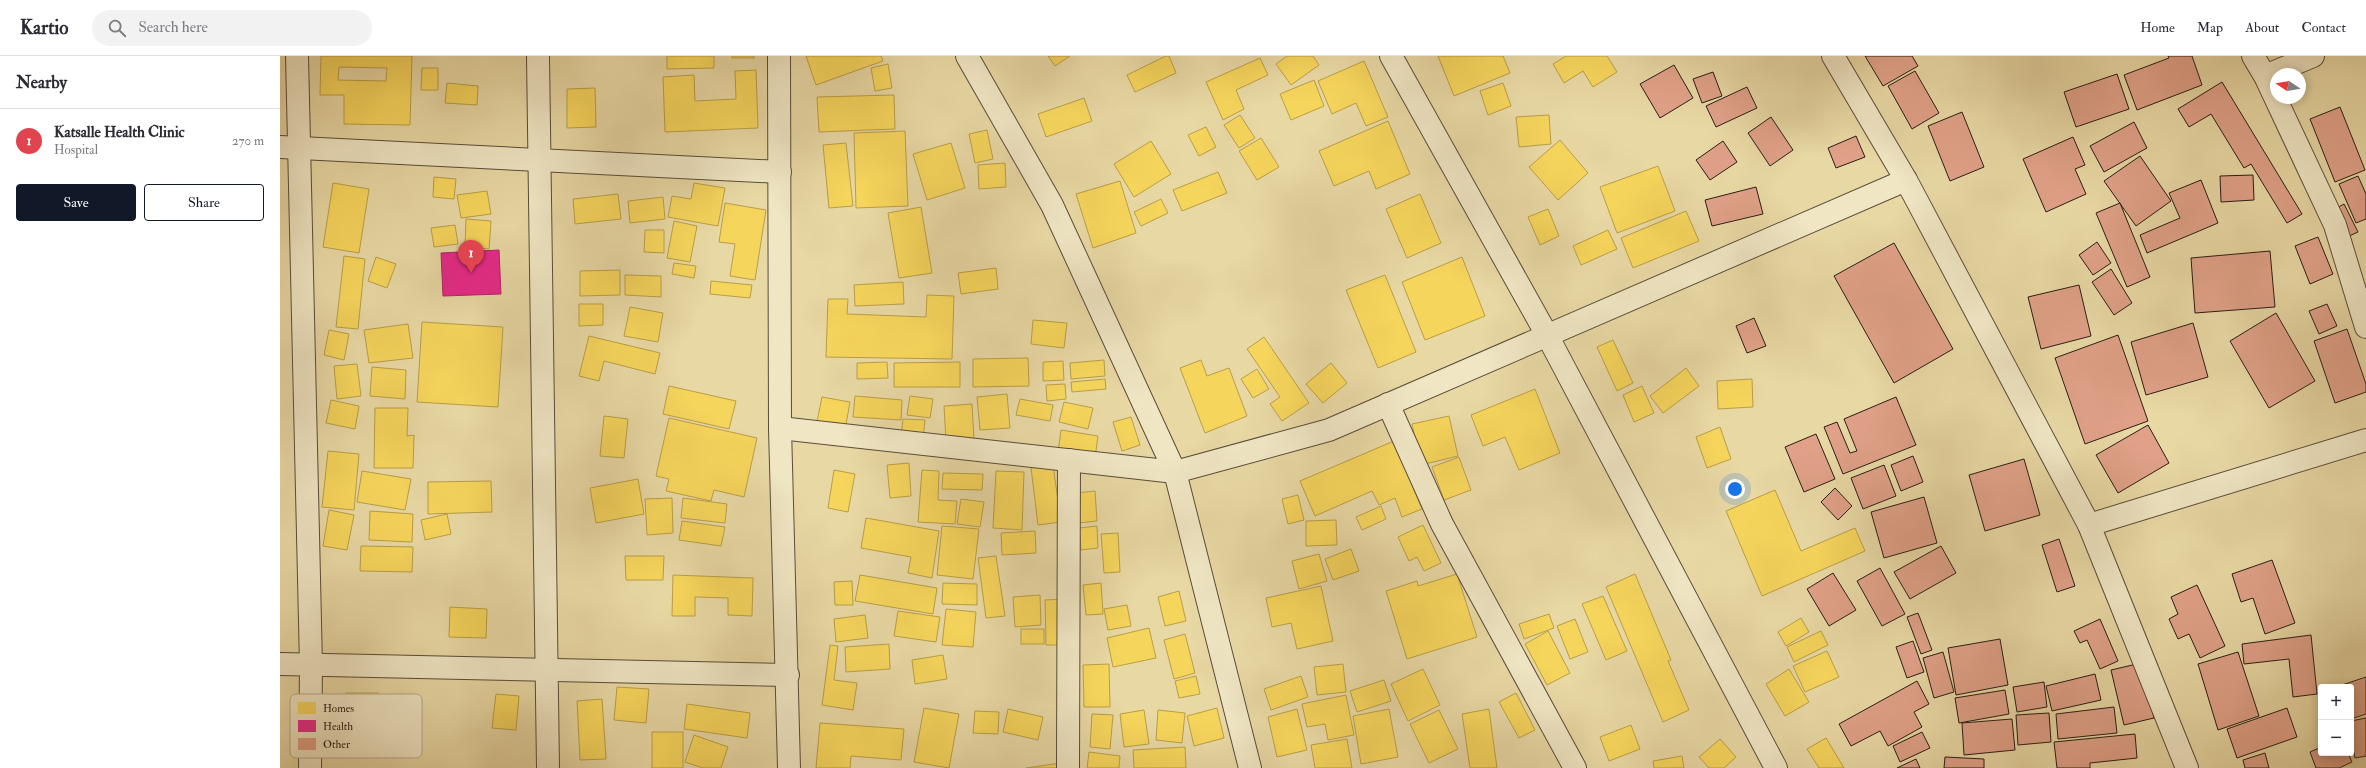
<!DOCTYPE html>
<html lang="en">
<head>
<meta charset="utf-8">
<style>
  :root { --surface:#fff; --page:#f2f2f3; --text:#2b2b33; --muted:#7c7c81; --line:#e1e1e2; --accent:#111827 }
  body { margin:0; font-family:"IM FELL Double Pica",serif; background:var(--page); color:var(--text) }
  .controls { position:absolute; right:12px; bottom:12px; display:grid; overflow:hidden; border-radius:4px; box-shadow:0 2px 10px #0003 }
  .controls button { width:36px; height:36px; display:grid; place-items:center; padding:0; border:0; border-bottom:1px solid var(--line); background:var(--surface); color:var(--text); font:20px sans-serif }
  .compass { position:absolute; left:1990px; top:12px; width:36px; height:36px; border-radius:50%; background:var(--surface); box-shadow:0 2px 10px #0003; rotate:282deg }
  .you { position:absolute; left:1455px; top:433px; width:14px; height:14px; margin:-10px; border:3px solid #fff; border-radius:50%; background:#1a73e8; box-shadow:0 0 0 6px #1a73e833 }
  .badge { display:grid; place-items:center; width:26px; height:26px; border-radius:50%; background:var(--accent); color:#fff; font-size:13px; font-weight:700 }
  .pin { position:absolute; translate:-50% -33px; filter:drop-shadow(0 1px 2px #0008) }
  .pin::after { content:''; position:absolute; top:21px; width:14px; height:12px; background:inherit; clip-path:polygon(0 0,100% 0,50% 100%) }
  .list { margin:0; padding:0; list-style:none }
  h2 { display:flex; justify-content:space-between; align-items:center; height:52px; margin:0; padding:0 16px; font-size:17px }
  h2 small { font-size:13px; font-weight:400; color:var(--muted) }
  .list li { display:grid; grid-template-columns:26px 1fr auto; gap:12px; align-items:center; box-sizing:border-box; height:64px; padding:0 16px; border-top:1px solid var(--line) }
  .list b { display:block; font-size:15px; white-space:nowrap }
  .list p { margin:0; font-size:13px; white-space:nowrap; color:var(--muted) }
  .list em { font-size:13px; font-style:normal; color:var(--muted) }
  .actions { display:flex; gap:8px; padding:12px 16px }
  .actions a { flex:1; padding:9px 0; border:1px solid var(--accent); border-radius:4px; text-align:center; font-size:14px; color:var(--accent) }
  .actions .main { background:var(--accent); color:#fff }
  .icon { flex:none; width:22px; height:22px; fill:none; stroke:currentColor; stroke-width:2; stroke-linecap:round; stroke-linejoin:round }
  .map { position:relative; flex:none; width:2086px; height:712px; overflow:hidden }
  header { display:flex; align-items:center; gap:24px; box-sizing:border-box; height:56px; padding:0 20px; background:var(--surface); border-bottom:1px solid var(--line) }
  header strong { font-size:19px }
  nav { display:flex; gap:22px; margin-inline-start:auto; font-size:14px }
  .search { width:280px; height:36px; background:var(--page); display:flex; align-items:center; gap:10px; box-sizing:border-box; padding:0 14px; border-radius:22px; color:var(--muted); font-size:15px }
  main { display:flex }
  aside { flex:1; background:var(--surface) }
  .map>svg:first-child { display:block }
</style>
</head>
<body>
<header>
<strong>Kartio</strong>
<div class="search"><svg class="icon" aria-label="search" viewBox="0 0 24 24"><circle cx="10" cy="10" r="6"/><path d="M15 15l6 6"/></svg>Search here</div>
<nav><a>Home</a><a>Map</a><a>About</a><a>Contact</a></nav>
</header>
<main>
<aside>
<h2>Nearby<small></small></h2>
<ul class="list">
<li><span class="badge" style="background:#e0444e">1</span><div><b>Katsalle Health Clinic</b><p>Hospital</p></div><em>270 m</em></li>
</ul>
<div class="actions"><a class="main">Save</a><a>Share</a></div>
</aside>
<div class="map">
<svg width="2086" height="712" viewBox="0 0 2086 712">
  <rect width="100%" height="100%" fill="#e8d8a4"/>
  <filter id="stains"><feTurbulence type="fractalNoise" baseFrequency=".005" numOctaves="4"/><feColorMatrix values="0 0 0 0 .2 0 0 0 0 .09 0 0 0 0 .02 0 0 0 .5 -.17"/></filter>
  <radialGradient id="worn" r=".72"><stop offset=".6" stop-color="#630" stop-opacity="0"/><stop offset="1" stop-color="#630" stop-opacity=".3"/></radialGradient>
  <g fill="#f6d55c" stroke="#b99e47" fill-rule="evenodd">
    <path d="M41,0H132L130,69L64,68V39H40ZM59,11L107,12L106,25L58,24Z"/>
    <polygon points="387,0 434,0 434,12 387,13"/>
    <rect x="452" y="0" width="22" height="2"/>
    <polygon points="526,0 601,0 603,5 536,29"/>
    <polygon points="768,0 790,0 775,10"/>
    <polygon points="886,0 889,0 896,17 855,36 847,19"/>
    <polygon points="1007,0 1033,0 1039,9 1011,29 996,8"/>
    <polygon points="1158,0 1223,0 1230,17 1174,40"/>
    <polygon points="1286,0 1327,0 1337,16 1313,31 1303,15 1284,27 1273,8"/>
    <polygon points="980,2 988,19 956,34 964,53 943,64 926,26"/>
    <polygon points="1084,5 1108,61 1086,70 1076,47 1052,58 1038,25"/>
    <polygon points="608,8 612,32 595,35 591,12"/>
    <polygon points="142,12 158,12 158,34 141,34"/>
    <polygon points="476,14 478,72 385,76 383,21 414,19 415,45 456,43 455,15"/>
    <polygon points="1034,24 1044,50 1011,64 1000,38"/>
    <polygon points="167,27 198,30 197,49 165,47"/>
    <polygon points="1223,27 1231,50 1208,59 1200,35"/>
    <polygon points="315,32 316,71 287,72 287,33"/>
    <polygon points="614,39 615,73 539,76 537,41"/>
    <polygon points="804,42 812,65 766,81 758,58"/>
    <polygon points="960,59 975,82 959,92 944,69"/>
    <polygon points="1269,59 1271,88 1239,91 1236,61"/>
    <polygon points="1108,65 1130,118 1096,133 1089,115 1054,130 1039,95"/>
    <polygon points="926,71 936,91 919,100 908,79"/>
    <polygon points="707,74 713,103 695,107 689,78"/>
    <polygon points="625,75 628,150 576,152 574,77"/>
    <polygon points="981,82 999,111 977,124 959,95"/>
    <polygon points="1280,84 1308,117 1278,144 1249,111"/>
    <polygon points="871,85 891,118 854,141 834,108"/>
    <polygon points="566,87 573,150 549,152 543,89"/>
    <polygon points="671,87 685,132 647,144 633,98"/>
    <polygon points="725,107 726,131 699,133 698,109"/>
    <polygon points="1378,110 1395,155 1337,177 1320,131"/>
    <polygon points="938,116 947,137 902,155 893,134"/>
    <polygon points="154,121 176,123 174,143 153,141"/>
    <polygon points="840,125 856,177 813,192 796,138"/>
    <polygon points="53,127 89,133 79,197 43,191"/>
    <polygon points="414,127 445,132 438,170 388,161 392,140 411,143"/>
    <polygon points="207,135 211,158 181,162 177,139"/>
    <polygon points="338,138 341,163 295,168 293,143"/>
    <polygon points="1140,138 1161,187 1127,202 1106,153"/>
    <polygon points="383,141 385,163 350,167 348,145"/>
    <polygon points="881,143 888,157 861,170 854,156"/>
    <polygon points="445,147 486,154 475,224 450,220 455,188 439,186"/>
    <polygon points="641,151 652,217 619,222 608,157"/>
    <polygon points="1268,153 1279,180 1260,189 1248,161"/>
    <polygon points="1406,155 1419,185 1353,212 1341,182"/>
    <polygon points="186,163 211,165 209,193 185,191"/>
    <polygon points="394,165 417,170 410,206 387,202"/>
    <polygon points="175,169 178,188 154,191 151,172"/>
    <polygon points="365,174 384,174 384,197 364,196"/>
    <polygon points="1328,174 1337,193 1301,209 1293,190"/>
    <polygon points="64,200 85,203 78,273 56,271"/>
    <polygon points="96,201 116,208 107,232 88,225"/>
    <polygon points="1182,201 1205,260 1145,284 1122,226"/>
    <polygon points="394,207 416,210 414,222 392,218"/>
    <polygon points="716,212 718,233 681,238 678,217"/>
    <polygon points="340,214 340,239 300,240 300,215"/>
    <polygon points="345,219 381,220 381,241 345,239"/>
    <polygon points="1105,219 1136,296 1098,312 1066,234"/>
    <polygon points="431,225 472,229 470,242 430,238"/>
    <polygon points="623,226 624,248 575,250 574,229"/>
    <polygon points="647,239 674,240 672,303 546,301 548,243 568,243 567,258 646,261"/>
    <polygon points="299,248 323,248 323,269 299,270"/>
    <polygon points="350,251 383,257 378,286 344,280"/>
    <polygon points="753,264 787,267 784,292 751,288"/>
    <polygon points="142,266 223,271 218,351 137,346"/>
    <polygon points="128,268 133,302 89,307 84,274"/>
    <polygon points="49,274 69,278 64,304 44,299"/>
    <polygon points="309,280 380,297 375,318 324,305 319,325 299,320"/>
    <polygon points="984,281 1029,347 1002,365 990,348 1000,341 967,293"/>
    <polygon points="1333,284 1353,327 1337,335 1317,291"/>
    <polygon points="748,302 749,330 693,331 693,303"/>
    <polygon points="824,304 825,320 791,323 790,307"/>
    <polygon points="921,304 927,320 949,312 967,360 925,377 900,312"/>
    <polygon points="783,305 784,324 763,325 763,306"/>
    <polygon points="607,306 608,322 577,323 577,307"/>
    <polygon points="680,306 680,331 614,331 614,307"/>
    <polygon points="1051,307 1067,327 1043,347 1026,328"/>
    <polygon points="77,308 81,340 57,343 54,310"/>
    <polygon points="92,311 126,314 125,343 90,340"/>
    <polygon points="1406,312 1419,330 1383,357 1370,340"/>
    <polygon points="977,313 989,333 973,342 961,323"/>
    <polygon points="825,323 826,333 792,336 791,326"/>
    <polygon points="1472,323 1473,351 1438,353 1437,325"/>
    <polygon points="785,328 786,343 767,345 766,329"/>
    <polygon points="389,330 456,345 449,373 383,358"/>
    <polygon points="1362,330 1374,357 1354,366 1343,339"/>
    <polygon points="1255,333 1280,397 1239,414 1225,381 1203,390 1191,359"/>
    <polygon points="727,338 730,372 700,374 697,341"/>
    <polygon points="575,340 622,344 621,364 573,361"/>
    <polygon points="630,340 653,343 650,362 627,359"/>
    <polygon points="542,341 570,346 564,380 535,375"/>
    <polygon points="740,343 773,349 770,365 736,359"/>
    <polygon points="51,344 79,350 75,373 46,367"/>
    <polygon points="784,346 813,352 808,373 779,366"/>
    <polygon points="692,348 694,384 666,386 664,350"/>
    <polygon points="95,352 128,352 127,380 134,379 133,412 94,412"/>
    <polygon points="324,360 348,363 344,402 320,400"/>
    <polygon points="1169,360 1178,400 1141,409 1132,368"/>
    <polygon points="851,361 860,389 842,395 833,366"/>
    <polygon points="389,362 477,382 464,441 434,434 431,445 386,435 389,423 376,420"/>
    <polygon points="623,363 645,364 643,383 621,381"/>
    <polygon points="1440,371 1451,403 1427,412 1416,381"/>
    <polygon points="781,374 818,380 815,402 778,396"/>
    <polygon points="1114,385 1142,453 1122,461 1115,442 1099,449 1092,435 1035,460 1020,425"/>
    <polygon points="48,395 79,398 74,454 42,451"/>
    <polygon points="1179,401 1191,434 1164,444 1152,411"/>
    <polygon points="629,407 631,440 610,442 607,409"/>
    <polygon points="773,409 781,466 758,469 751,412"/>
    <polygon points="554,414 575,418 568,456 548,452"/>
    <polygon points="642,414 659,415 658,444 677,445 675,468 638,466"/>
    <polygon points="82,415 131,423 125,454 77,446"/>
    <polygon points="716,415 744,416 742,474 713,472"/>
    <polygon points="663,417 703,418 702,434 662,433"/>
    <polygon points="358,423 364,458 316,467 310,432"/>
    <polygon points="211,425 212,456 148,458 148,426"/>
    <polygon points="1495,434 1521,495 1575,472 1585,495 1482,540 1446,455"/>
    <polygon points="815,435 817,465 798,467 796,437"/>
    <polygon points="1018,439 1024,464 1008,468 1002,443"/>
    <polygon points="392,442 393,477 367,479 365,443"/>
    <polygon points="403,442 447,448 445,467 401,462"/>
    <polygon points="681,443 704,446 700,471 677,468"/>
    <polygon points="1101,450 1106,463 1082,474 1076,461"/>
    <polygon points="49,454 74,459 67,494 43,490"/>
    <polygon points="90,455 133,458 132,486 89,484"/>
    <polygon points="167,458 171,478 145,484 141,464"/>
    <polygon points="586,462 659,475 652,522 628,517 631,501 581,492"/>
    <polygon points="1056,464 1057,489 1026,490 1026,465"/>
    <polygon points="402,465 445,471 441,490 399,484"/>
    <polygon points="1143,469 1161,507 1144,515 1137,501 1129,505 1118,481"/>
    <polygon points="662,470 699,473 693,523 657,519"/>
    <polygon points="817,470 818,492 801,494 799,472"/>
    <polygon points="755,475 756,497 722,499 721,477"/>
    <polygon points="838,477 840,516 824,517 821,478"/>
    <polygon points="81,490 133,491 132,516 80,515"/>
    <polygon points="1071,493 1079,515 1053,524 1045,503"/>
    <polygon points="1039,498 1047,525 1019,533 1012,505"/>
    <polygon points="345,500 384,500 383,524 346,524"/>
    <polygon points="716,500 725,560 706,562 698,502"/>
    <polygon points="1177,518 1197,581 1127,603 1106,535 1137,525 1138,530"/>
    <polygon points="1355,518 1391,604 1388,605 1409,654 1383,666 1326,531"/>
    <polygon points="393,519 473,522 472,560 448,559 448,542 415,541 415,560 392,560"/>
    <polygon points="580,519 657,532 653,558 575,545"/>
    <polygon points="572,525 573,549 555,549 554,526"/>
    <polygon points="663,527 697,528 697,549 662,548"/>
    <polygon points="821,527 823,558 806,559 803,529"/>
    <polygon points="1041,530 1053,585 1017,593 1011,567 992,571 986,542"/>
    <polygon points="899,535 906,565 885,570 878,541"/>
    <polygon points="760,539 761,569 735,571 733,541"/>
    <polygon points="1323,540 1347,595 1326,604 1302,548"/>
    <polygon points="787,543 787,589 766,589 765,544"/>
    <polygon points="847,549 851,570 828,574 824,553"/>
    <polygon points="170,551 207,553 206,582 169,581"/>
    <polygon points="666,553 696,556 693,591 662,589"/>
    <polygon points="618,555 660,561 656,586 614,580"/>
    <polygon points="1269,558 1274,572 1244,583 1239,568"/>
    <polygon points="585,559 588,582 556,586 554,563"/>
    <polygon points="1521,562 1529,576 1506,590 1498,576"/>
    <polygon points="1295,563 1308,596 1290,603 1277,570"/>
    <polygon points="869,572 876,602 833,611 827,582"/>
    <rect x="741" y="573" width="23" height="15"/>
    <polygon points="1268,575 1290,617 1267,629 1245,588"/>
    <polygon points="1541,575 1548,589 1514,606 1507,591"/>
    <polygon points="905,578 915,617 894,623 884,584"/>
    <polygon points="609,588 610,613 566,616 565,591"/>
    <polygon points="550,589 558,590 554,624 577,627 573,654 542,649"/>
    <polygon points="1547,595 1559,621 1525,636 1513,610"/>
    <polygon points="663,599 667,623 635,628 632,604"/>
    <polygon points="829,608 830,651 804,651 803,609"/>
    <polygon points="1063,608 1066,636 1037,639 1034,611"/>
    <polygon points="1143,613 1160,649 1128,665 1111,628"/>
    <polygon points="1509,613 1529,646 1505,660 1486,628"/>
    <polygon points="916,620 920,638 899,642 895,625"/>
    <polygon points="1021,620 1028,641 991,654 984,633"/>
    <polygon points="1104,624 1111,645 1077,656 1070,635"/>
    <polygon points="337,631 369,633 366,667 334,664"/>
    <polygon points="66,637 98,637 99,684 67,685"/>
    <polygon points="1236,637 1255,674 1239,682 1219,646"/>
    <polygon points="216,638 239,640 236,674 212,672"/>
    <polygon points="1066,639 1074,679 1048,684 1045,668 1027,671 1022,648"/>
    <polygon points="322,643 326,703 300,704 297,645"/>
    <polygon points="407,648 470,657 467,682 404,673"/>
    <polygon points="644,652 679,658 669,712 634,706"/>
    <polygon points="937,652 944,682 914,690 907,660"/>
    <polygon points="728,653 763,661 758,684 723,676"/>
    <polygon points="1017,653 1027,694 997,701 988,661"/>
    <polygon points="1109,653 1118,701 1081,708 1073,660"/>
    <polygon points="1209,653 1217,712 1190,712 1182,658"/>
    <polygon points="864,654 869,688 844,691 840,658"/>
    <polygon points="878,654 905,657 902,687 876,684"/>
    <polygon points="1159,654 1178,693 1149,707 1130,668"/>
    <polygon points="695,655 719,656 718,678 693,677"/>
    <polygon points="812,658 833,659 830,693 810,691"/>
    <polygon points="540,667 624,673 621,704 571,700 570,712 536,712"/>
    <polygon points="1351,669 1360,693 1329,705 1320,681"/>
    <rect x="372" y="676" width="31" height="36"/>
    <polygon points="414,679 448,691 441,712 423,712 405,706"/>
    <polygon points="1546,682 1564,712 1539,712 1527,693"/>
    <polygon points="1067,683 1072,712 1035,712 1031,689"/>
    <polygon points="1440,683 1456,701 1444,712 1429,712 1419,701"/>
    <polygon points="905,691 906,712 854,712 853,694"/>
    <polygon points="809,696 840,700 839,712 807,712"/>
    <polygon points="1402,700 1404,712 1374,712 1373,705"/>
    <polygon points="781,707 781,712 746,712"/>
  </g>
  <polygon fill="#e7298a" stroke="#ae2567" points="219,194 221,238 163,240 161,197"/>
  <g fill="#e0a188" stroke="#2a1d15">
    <polygon points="1585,0 1632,0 1638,10 1603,30"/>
    <polygon points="1888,0 1912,0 1922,29 1857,54 1844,19 1889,2"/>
    <polygon points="1394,9 1413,42 1380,62 1360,28"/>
    <polygon points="1635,15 1659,57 1632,73 1608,30"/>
    <polygon points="1433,16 1442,40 1422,47 1413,23"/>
    <polygon points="1837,18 1849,53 1796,71 1784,36"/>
    <polygon points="1942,26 2022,158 2007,167 1971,108 1964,112 1931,58 1909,71 1898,53"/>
    <polygon points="1467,31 1477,52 1436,71 1426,50"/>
    <polygon points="2060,51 2085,114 2055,126 2030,63"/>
    <polygon points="1682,56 1704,111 1670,125 1648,70"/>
    <polygon points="1491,61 1513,94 1490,110 1468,77"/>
    <polygon points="1854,66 1867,92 1824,116 1810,90"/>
    <polygon points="1576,80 1585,101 1556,112 1548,92"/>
    <polygon points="1793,81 1805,109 1795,113 1806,138 1766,156 1743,103"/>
    <polygon points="1443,85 1457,106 1430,124 1416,104"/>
    <polygon points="1860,100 1891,145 1856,170 1824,125"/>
    <polygon points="1973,119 1974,144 1941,146 1940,120"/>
    <polygon points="2078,120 2086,138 2086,163 2076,167 2059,128"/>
    <polygon points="1921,124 1938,167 1867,197 1860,179 1900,162 1889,137"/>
    <polygon points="1476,131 1483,158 1432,170 1425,144"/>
    <polygon points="1840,147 1870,221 1847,231 1816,157"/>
    <polygon points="2064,148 2078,176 2067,181 2053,154"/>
    <polygon points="2038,181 2053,218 2030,228 2015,190"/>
    <polygon points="1817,186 1831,207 1813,219 1799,199"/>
    <polygon points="1614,187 1673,293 1614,327 1554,220"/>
    <polygon points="1990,195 1995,251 1915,257 1911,202"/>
    <polygon points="1831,213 1852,247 1834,259 1812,226"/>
    <polygon points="1799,229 1811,280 1761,293 1748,241"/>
    <polygon points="2047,248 2057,270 2039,278 2029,255"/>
    <polygon points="1996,257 2035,325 1989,352 1950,285"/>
    <polygon points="1474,262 1486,290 1467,297 1456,270"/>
    <polygon points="1913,267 1928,321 1866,339 1851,286"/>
    <polygon points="2067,273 2086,328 2086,336 2055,347 2034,285"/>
    <polygon points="1838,279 1868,365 1805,388 1775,302"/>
    <polygon points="1616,341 1636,389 1563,418 1544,371 1557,366 1570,397 1577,395 1564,363"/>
    <polygon points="1868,369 1889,407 1838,437 1816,399"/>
    <polygon points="1536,378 1555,423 1524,436 1505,391"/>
    <polygon points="1633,400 1643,426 1621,435 1611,409"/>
    <polygon points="1744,403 1760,459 1705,475 1689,419"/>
    <polygon points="1604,409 1616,440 1583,453 1571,422"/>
    <polygon points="1555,432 1572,450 1558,464 1541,446"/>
    <polygon points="1644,441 1657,487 1604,502 1591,456"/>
    <polygon points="1779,483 1795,530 1777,536 1762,489"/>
    <polygon points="1661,490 1676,517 1630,543 1614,516"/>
    <polygon points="1992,504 2015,567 1985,578 1973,542 1961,546 1952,518"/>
    <polygon points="1600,512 1625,558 1602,570 1577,525"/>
    <polygon points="1553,517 1576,554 1549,570 1527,533"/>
    <polygon points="1917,529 1945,590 1920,602 1909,578 1898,583 1889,563 1898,558 1891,541"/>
    <polygon points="1638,557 1652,594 1641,598 1627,561"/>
    <polygon points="1820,563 1838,605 1820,613 1807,584 1800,587 1794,575"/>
    <polygon points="2031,579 2037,638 2013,641 2009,603 1964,608 1962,588"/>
    <polygon points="1720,583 1728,629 1676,639 1668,592"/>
    <polygon points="1633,585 1644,616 1627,622 1616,591"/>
    <polygon points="1663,596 1674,636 1654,642 1643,602"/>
    <polygon points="1958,596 1979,660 1938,674 1918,608"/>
    <polygon points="1861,607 1874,662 1844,669 1831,614"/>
    <polygon points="1815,618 1821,644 1772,655 1766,630"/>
    <polygon points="2086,621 2086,658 2071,663 2071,631 2056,631"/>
    <polygon points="1637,625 1649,648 1634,656 1642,671 1608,690 1600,675 1571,690 1559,668"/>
    <polygon points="1764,626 1767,651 1737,656 1733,631"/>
    <polygon points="1725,634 1729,658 1679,667 1675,642"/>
    <polygon points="1834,651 1837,677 1778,683 1776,658"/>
    <polygon points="2007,652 2017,681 1957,702 1947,673"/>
    <polygon points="1769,657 1771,686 1738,689 1736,659"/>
    <polygon points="2086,662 2086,700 2075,702 2071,682 2071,665"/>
    <polygon points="1732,663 1735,694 1684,699 1682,667"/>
    <polygon points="1642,676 1650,692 1620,706 1613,690"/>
    <polygon points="1855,678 1857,702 1810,707 1810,712 1777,712 1774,686"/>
    <polygon points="2041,691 2041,697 2068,697 2072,706 2059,712 2036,712 2030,696"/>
    <polygon points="1985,697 1989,712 1965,712 1963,704"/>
    <polygon points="1665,701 1704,703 1704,712 1664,712"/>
    <polygon points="1636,703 1640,712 1617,712"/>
  </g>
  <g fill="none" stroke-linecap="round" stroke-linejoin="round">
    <g stroke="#5a4c39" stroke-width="24">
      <g id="minor">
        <polyline points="17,0 31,609 30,712"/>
        <polyline points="258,0 268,712"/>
        <polyline points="499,0 500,372 509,712"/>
        <polyline points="687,0 772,149 895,416 970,712"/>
        <polyline points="1111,0 1267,279 1496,712"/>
        <polyline points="1553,0 1626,124 1809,469 1907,712"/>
        <polyline points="1973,0 1985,20 2055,169 2086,271"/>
        <polyline points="1985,20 2033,0"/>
        <polyline points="0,91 500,116"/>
        <polyline points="1108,348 1162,468 1295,712"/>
        <polyline points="500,372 895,416 1049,374 1626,124"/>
        <polyline points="1809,469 2086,384"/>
        <polyline points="0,608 508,619"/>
        <polyline points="788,712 789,404"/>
      </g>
    </g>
    <use href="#minor" stroke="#f0e6c4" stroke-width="22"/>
  </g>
  <rect x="10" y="638" width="132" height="64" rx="6" fill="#f0e6c4" stroke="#b5aa90" stroke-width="1"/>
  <rect x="18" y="646" width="18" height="12" fill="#f6d55c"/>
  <rect x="18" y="664" width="18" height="12" fill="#e7298a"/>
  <rect x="18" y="682" width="18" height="12" fill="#e0a188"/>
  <g font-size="11" fill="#2a1d15">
    <text x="43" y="656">Homes</text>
    <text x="43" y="674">Health</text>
    <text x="43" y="692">Other</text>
  </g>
  <rect width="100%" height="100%" filter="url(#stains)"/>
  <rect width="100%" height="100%" fill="url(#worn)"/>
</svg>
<div class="controls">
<button>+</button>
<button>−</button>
</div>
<svg class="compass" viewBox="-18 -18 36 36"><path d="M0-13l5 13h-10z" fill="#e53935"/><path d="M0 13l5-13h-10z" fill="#7c7c81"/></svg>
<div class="you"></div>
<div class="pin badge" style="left:191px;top:217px;background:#e0444e">1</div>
</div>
</main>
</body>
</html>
